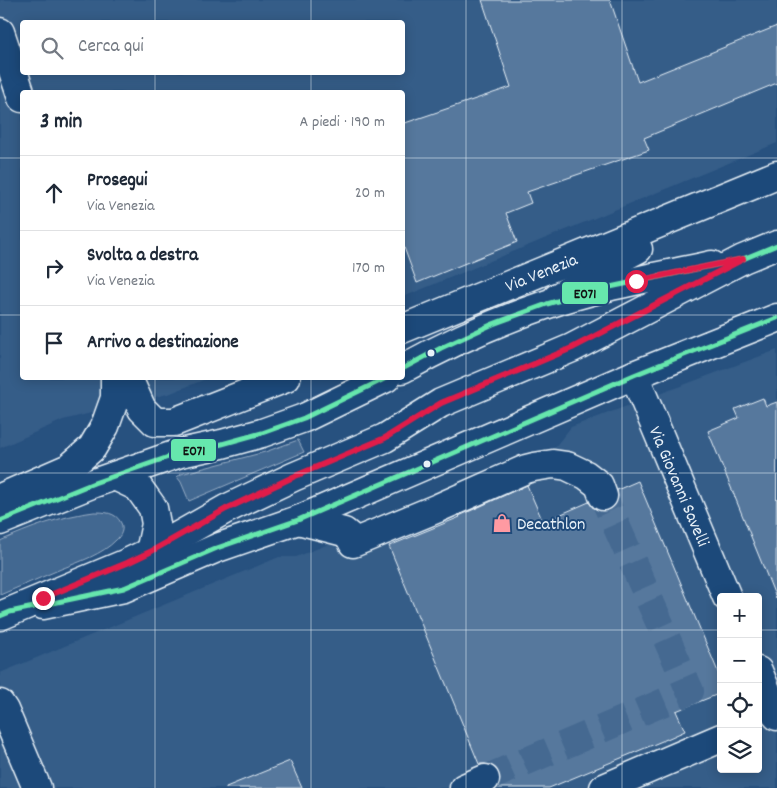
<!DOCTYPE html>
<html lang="it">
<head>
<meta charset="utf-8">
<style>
  :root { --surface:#fff; --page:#f2f2f3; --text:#1f2937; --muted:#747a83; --line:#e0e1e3 }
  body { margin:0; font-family:Dekko,sans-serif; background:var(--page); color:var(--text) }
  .controls { position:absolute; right:15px; bottom:15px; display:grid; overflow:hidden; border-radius:5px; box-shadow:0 2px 12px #0003 }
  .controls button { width:45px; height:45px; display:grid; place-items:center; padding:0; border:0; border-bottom:1px solid var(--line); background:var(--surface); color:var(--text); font:25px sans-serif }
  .stop { position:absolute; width:15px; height:15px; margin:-11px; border:4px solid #e11d48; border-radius:50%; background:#fff }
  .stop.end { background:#e11d48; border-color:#fff; box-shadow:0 1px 5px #0008 }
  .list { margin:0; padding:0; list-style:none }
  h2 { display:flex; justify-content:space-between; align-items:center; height:65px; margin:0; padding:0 20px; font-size:21px }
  h2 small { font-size:16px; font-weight:400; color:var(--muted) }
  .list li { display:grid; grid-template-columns:32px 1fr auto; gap:15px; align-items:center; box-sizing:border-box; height:75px; padding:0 20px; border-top:1px solid var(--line) }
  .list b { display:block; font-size:19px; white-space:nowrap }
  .list p { margin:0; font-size:16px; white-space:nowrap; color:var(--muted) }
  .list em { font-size:16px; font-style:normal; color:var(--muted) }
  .icon { flex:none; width:28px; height:28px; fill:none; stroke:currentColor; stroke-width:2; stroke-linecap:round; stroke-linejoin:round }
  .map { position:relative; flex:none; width:777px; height:788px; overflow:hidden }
  .search { position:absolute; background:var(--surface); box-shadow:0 2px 12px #0003; left:20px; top:20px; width:385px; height:55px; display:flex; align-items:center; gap:12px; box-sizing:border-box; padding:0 18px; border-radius:5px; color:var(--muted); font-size:19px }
  .panel { position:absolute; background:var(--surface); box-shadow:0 2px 12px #0003; left:20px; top:90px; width:385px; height:290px; border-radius:5px }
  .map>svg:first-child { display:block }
</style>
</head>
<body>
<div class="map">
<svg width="777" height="788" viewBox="0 0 777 788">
  <rect width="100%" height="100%" fill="#27517f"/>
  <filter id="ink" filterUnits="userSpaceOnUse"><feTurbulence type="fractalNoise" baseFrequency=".02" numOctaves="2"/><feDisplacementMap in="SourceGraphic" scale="10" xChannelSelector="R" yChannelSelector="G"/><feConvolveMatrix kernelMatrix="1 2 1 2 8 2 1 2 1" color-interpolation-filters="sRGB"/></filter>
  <g filter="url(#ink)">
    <g fill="#355d88" fill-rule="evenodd">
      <path d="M0,0H777V143L403,297L402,92H22V378H208L171,393L63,420L0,448ZM22,22H402V72H22Z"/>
      <path d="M777,350V788H0V673L279,557H296L546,458L571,427ZM721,597H758V769H721Z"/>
    </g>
    <g fill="#436891" stroke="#96acc4">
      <polygon points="298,440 304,452 189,501 181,482 177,477 181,474 265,452"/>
      <path d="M94,512C104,512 116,512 121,523C124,529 121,536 116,540C103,554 79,562 61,569C41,578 20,586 0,595V541C30,528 61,516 94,512Z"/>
    </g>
    <g fill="#57789d" stroke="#e8f1f8">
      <polygon points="482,0 610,0 638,82 777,26 777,83 644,138 649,150 527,192 531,203 506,213 517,242 417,283 402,242 402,124 511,87"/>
      <polygon points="763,398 766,406 777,402 776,598 708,431 739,418 735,409"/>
      <polygon points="638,481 721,679 721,693 676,711 685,731 667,739 549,788 498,788 501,780 499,772 494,766 487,764 479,764 389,546 460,517 459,516 527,485 543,522 589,502 593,508 600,511 609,510 615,506 618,499 617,490"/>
      <polygon points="290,761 302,788 226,788 226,787"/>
    </g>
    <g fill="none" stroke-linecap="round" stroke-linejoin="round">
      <polyline stroke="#446991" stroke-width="28" stroke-dasharray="28 14" stroke-linecap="butt" points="485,779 690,691 603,496"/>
      <g stroke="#e8f1f8" stroke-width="31">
        <g id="minor">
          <polyline points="0,32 22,98"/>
          <polyline points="557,298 606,266 638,249"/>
          <polyline points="402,329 777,175"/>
          <polyline points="634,375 727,597"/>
          <polyline points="125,378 132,387 142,409 155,422 174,422 286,378"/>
          <polyline points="0,498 69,468 92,448 105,426 115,398 115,378"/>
          <polyline points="298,520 344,532 350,537 353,543 438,508 526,469 534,467 553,464 567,466 586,475 599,485 603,496"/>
          <polyline points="43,605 124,588 217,548 298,520 634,375 777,318"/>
          <polyline points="758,671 777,716"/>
          <polyline points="0,704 4,710 37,788"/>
          <polyline points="464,788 485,779"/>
          <polyline points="604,788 721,738"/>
        </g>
      </g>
      <g stroke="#e8f1f8" stroke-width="31">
        <g id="major">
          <path d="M402,369C449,343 495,322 545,305C599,286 657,277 712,265"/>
          <polyline points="115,476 138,487 153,508 156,524 150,552"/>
          <polyline points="0,521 94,483 180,453 222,444 262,433 304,418 386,378"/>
          <polyline points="0,616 127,563 150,552 226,509 293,477 385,438 441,403 572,348 743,259 777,245"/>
        </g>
      </g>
      <use href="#minor" stroke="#1f4a7a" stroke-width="28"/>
      <use href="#major" stroke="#1f4a7a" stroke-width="28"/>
      <g stroke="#1f4a7a" stroke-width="9">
        <g id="bus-1">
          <polyline points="402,369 441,348 493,324 547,304 591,291 743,259 777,245"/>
          <polyline points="0,521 94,483 180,453 222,444 262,433 304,418 386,378"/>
          <polyline points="0,616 10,612 124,588 217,548 298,520 634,375 777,318"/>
        </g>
      </g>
      <use href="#bus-1" stroke="#66e7ad" stroke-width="5"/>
    </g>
  </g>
  <g fill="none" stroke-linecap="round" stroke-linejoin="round" filter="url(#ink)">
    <polyline stroke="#e11d48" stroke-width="6" points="43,598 127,563 150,552 226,509 293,477 385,438 441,403 572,348 743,259 636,281"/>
  </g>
  <path fill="none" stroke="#e8f1f8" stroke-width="1" stroke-opacity="0.55" d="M155,0V22M311,0V22M466,0V788M622,0V788M155,72V92M311,72V92M0,158H22M402,158H777M0,315H22M402,315H777M155,378V788M311,378V788M0,473H777M0,630H721M758,630H777"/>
  <defs>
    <g id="shop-bare" transform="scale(1.5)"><path d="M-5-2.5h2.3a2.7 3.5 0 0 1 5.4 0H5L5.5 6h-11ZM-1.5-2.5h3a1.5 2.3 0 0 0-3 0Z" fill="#ff9aa2" stroke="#1f4a7a" stroke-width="2.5" paint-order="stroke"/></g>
  </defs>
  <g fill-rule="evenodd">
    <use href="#shop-bare" x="502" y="523"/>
  </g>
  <g fill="#e8f1f8" stroke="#1f4a7a" stroke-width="2">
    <circle cx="431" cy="353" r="4.5"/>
    <circle cx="427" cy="464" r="4.5"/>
  </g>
  <g text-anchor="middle" stroke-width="4" stroke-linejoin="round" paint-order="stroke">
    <g font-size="18" fill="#e8f1f8" stroke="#1f4a7a">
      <text transform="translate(541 272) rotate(-22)" y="6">Via Venezia</text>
      <text transform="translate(680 486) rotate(67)" y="6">Via Giovanni Savelli</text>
    </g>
    <g font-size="18" fill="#e8f1f8" stroke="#1f4a7a" text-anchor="start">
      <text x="517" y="529">Decathlon</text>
    </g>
  </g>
  <g stroke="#1f4a7a" stroke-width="2">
    <rect x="561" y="281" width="48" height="24" rx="5" fill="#66e7ad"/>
    <rect x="170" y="438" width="47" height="24" rx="5" fill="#66e7ad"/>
  </g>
  <g font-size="14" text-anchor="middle" font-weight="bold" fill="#111">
    <text x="585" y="298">E071</text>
    <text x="194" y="455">E071</text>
  </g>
</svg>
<div class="controls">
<button>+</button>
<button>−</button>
<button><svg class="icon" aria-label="locate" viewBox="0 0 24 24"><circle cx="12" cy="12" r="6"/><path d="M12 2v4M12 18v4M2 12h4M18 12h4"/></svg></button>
<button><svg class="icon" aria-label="layers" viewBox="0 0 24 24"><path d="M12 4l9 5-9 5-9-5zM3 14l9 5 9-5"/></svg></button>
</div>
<div class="stop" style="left:636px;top:281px"></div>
<div class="stop end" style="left:43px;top:598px"></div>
<div class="search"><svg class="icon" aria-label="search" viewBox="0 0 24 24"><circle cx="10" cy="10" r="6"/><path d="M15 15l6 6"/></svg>Cerca qui</div>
<section class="panel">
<h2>3 min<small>A piedi · 190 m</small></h2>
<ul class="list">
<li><svg class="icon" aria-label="ahead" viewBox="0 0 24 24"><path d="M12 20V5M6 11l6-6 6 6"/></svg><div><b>Prosegui</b><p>Via Venezia</p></div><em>20 m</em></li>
<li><svg class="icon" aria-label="right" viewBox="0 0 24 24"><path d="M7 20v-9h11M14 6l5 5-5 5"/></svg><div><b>Svolta a destra</b><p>Via Venezia</p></div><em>170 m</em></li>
<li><svg class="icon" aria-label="arrive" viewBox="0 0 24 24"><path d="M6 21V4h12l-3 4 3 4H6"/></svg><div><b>Arrivo a destinazione</b></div></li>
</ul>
</section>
</div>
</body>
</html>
